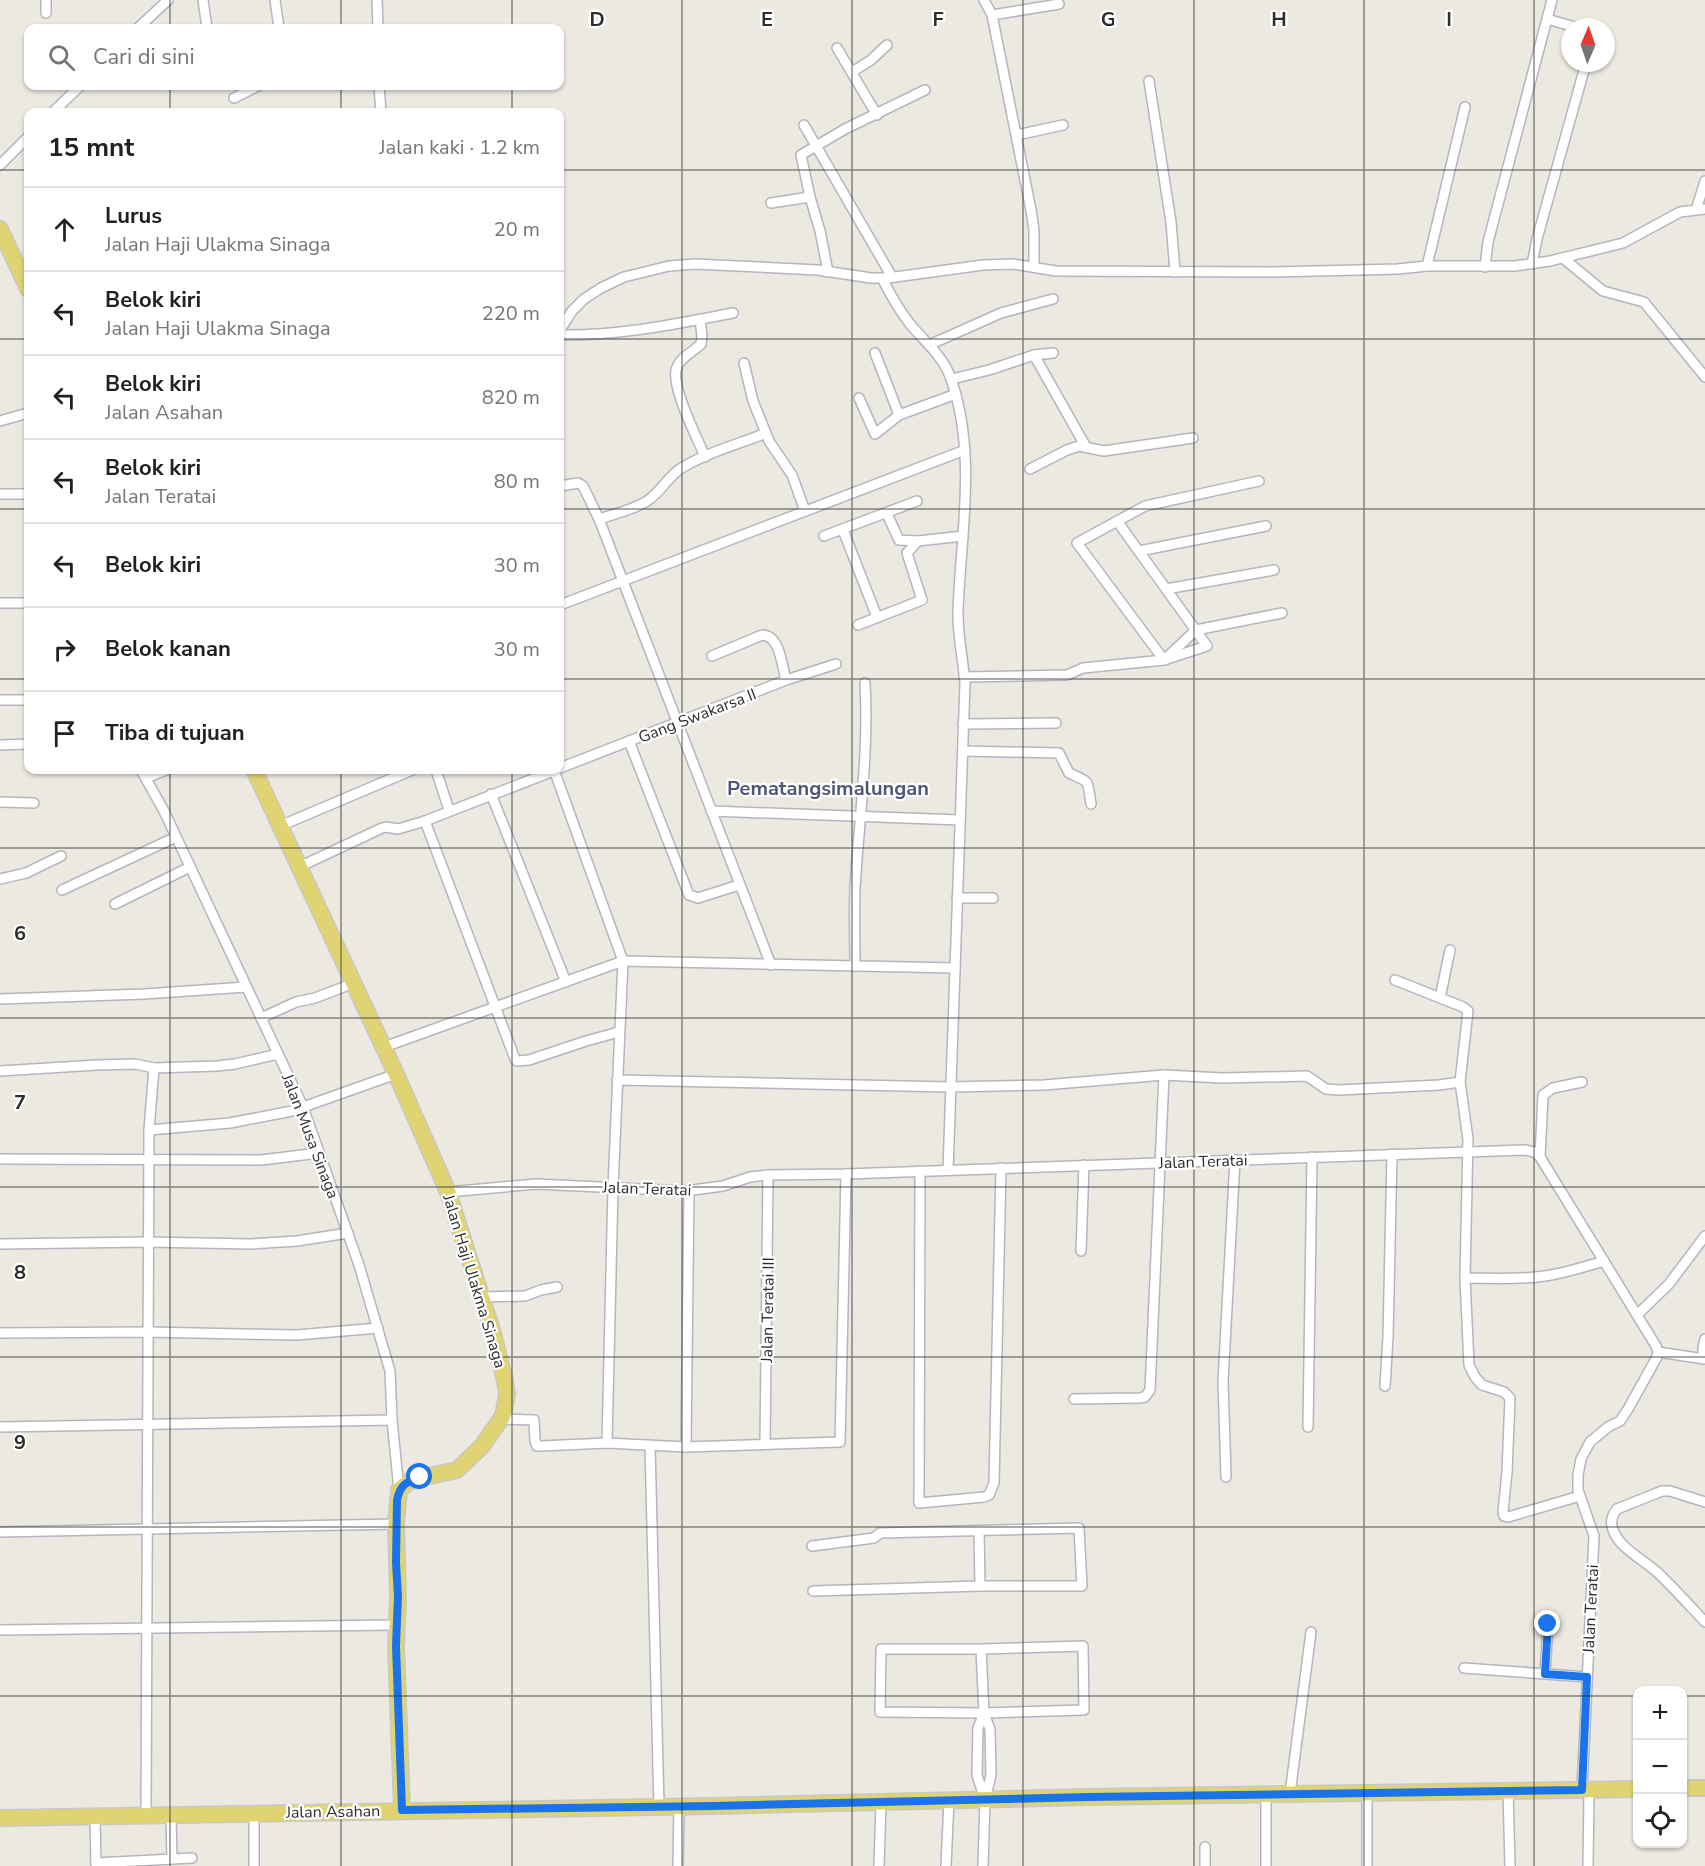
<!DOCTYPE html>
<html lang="id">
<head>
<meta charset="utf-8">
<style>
  :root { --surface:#fff; --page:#f2f2f2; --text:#202124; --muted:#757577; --line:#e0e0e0 }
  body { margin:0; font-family:"Nunito Sans",sans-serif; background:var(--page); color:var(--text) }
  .controls { position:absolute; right:18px; bottom:18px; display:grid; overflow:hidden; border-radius:12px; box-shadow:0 2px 4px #0004 }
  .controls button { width:54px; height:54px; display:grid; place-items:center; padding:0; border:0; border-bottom:2px solid var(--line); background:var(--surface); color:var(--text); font:30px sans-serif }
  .compass { position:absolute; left:1561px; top:18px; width:54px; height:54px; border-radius:50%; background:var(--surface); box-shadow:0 2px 4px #0004; rotate:2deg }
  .stop { position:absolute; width:18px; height:18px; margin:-14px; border:4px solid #1a73e8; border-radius:50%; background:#fff }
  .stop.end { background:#1a73e8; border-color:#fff; box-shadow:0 2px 6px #0008 }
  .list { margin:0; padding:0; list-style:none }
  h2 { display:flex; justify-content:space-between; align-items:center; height:78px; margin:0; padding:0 24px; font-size:26px }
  h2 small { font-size:20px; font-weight:400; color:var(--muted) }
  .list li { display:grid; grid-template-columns:39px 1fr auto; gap:18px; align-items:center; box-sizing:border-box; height:84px; padding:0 24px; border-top:2px solid var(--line) }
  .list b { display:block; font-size:22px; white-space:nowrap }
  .list p { margin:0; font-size:20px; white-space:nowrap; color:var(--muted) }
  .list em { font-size:20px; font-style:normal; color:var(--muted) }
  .icon { flex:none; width:33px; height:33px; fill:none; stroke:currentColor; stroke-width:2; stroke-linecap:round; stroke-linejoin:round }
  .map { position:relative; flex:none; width:1705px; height:1866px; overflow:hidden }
  .search { position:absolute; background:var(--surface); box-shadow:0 2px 4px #0004; left:24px; top:24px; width:540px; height:66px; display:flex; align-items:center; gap:15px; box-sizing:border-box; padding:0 21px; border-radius:12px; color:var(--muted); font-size:22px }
  .panel { position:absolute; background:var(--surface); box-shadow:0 2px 4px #0004; left:24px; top:108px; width:540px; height:666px; border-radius:12px }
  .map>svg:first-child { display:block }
</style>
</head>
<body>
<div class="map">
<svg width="1705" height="1866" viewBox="0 0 1705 1866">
  <rect width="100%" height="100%" fill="#ece9e1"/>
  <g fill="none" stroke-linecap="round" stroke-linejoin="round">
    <g stroke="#b4b5bf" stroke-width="12">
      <g id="street">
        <polyline points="203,0 207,28"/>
        <polyline points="275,0 279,28"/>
        <polyline points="377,0 378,28"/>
        <polyline points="984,0 992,15 1031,210 1034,230 1034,267"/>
        <polyline points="46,13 46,0"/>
        <polyline points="992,15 1059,4"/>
        <polyline points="1547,19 1575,27"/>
        <polyline points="138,28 168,0"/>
        <polyline points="837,48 877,115"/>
        <polyline points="852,72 871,60 887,45"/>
        <polyline points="1149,81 1171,222 1175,272"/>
        <polyline points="379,86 381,112"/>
        <polyline points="234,98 258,86"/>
        <polyline points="53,112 80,86"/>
        <polyline points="804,125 892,277"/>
        <polyline points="1017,135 1063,125"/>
        <polyline points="0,165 28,137"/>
        <polyline points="771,203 810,197"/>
        <polyline points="1696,210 1705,181"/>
        <polyline points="1563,258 1603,291 1644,302 1705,377"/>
        <polyline points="1532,264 1537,239 1586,63"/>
        <polyline points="1427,266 1465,107"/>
        <polyline points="1485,267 1488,242 1552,0"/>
        <polyline points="828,272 820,231 810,197 801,155 845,129 925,90"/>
        <path d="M882,278C890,294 899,310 910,324C925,342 944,357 951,379C977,453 961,533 958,610C957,631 963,660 965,683L948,1170"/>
        <path d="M700,319L702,336L701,344C693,352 681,357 677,367C669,384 698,439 705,457"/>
        <polyline points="560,330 572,311 584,299 601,288 624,277 669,266 695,264 818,270 871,278 888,278 983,265 1013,264 1056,271 1274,272 1398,269 1427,266 1515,266 1550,261 1623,243 1680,212 1705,209"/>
        <path d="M560,335C619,336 675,324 733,313"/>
        <polyline points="929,345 1001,313 1053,299"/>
        <polyline points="875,353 899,415"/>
        <polyline points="1034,355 1086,447"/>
        <polyline points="744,363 753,401 769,441 792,475 805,511"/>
        <polyline points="952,379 989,370 1034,355 1053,353"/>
        <polyline points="859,398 875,434 899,415 956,394"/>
        <polyline points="0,421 28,413"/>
        <polyline points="1030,469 1067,450 1079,446 1104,451 1193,438"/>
        <polyline points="1259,481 1145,506 1077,543 1164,660 1196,630 1282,613"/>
        <polyline points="560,486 578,483 583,486 599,519 771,965"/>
        <polyline points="0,494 28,494"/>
        <polyline points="887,514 899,540 918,541 963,536"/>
        <path d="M599,519C614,514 633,510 647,501C660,493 667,478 680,469C705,453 739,444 766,433"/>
        <polyline points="843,530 877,617"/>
        <polyline points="824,536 917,501"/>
        <polyline points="1139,551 1266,526"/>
        <polyline points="1166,589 1274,570"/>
        <polyline points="0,603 28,603"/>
        <polyline points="560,605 965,450"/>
        <polyline points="858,625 922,600 907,553 918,541"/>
        <path d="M712,656L762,635C780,635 782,666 786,680"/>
        <polyline points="964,677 1067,675 1083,668 1164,660 1207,646 1117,521"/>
        <polyline points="0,700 28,700"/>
        <polyline points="963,724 1056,723"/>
        <polyline points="629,741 689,895 698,898 739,885"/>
        <polyline points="0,745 28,744"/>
        <path d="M963,751L1059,753L1069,773C1091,783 1087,779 1091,804"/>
        <polyline points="560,768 786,680 836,664"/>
        <polyline points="141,770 164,811 303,1107 359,1265 390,1371 392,1420 399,1490"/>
        <polyline points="436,770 449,810"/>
        <polyline points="554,770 623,961 613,1187 607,1443"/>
        <polyline points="146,778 166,770"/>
        <polyline points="491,794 566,982"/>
        <polyline points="0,802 34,803"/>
        <polyline points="711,811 960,820"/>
        <polyline points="425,821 515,1059 517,1061 529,1060 586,1041 619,1032"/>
        <polyline points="280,826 412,770"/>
        <polyline points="299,867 382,828 386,827 398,829 425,821 556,770"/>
        <polyline points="0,879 26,873 61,856"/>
        <polyline points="62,890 176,837"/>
        <polyline points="957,898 993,898"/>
        <polyline points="115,904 190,867"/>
        <path d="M855,966C855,940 854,914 855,888C859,820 869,751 865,683"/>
        <polyline points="1395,980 1463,1007 1468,1011 1460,1082 1468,1139 1465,1278 1469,1365 1475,1377 1482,1385 1504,1392 1510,1398 1507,1472 1503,1512 1504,1516 1508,1517 1580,1496"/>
        <polyline points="1440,998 1450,950"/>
        <polyline points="0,999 144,994 246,987"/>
        <polyline points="261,1018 296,1002 315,998 354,983"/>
        <polyline points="384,1047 623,961 955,968"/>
        <polyline points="0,1071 97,1065 135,1064 154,1068 217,1066 235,1064 278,1054"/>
        <polyline points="1164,1075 1223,1078 1307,1076 1326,1089 1339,1090 1439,1085 1460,1082"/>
        <polyline points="617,1080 951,1087 1044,1085 1164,1075 1150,1390 1145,1397 1140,1398 1074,1399"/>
        <polyline points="149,1130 230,1123 292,1111 396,1074"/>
        <polyline points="1540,1157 1543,1095 1553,1088 1582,1082"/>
        <polyline points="0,1159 261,1160 319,1153"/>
        <polyline points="920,1171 919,1503 984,1497 989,1495 994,1483 1001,1168"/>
        <polyline points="448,1192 536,1184 685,1191 723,1186 750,1177 768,1175 846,1174 1524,1150 1535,1152 1540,1157 1656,1346 1658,1352 1657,1357 1628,1409 1620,1421 1608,1427 1590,1442 1581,1459 1578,1475 1578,1490 1594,1536 1582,1790"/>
        <polyline points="0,1244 148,1242 251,1244 297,1241 348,1233"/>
        <polyline points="1081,1251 1084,1165"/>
        <path d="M1465,1278C1491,1278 1518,1280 1545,1276C1565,1273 1584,1267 1604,1261"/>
        <polyline points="482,1297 525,1296 541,1290 557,1287"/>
        <polyline points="1637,1315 1669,1284 1705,1236"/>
        <polyline points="0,1333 148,1332 297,1335 378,1328"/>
        <polyline points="1658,1352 1705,1359"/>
        <polyline points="1703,1359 1703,1347 1705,1339"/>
        <polyline points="1385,1386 1388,1337 1392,1154"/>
        <polyline points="501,1419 534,1420 535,1441 537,1446 541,1446 607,1443 686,1447 840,1442 846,1174"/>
        <polyline points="0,1427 392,1420"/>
        <polyline points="1308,1427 1312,1157"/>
        <polyline points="765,1444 768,1175"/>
        <polyline points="650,1446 659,1807"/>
        <polyline points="686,1447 689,1190"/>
        <polyline points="1226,1477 1223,1381 1235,1160"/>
        <path d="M1705,1502L1670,1491H1662L1617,1509C1612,1515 1610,1522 1613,1530C1619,1548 1644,1560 1657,1572C1674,1588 1689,1605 1705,1622"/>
        <polyline points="0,1532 396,1524"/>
        <polyline points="812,1546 874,1538 880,1533 1079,1528 1082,1586 980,1586 979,1531"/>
        <polyline points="813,1591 980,1586"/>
        <polyline points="0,1630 396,1625"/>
        <polyline points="981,1649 984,1713 1084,1710 1083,1646 981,1649 881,1649 880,1712 984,1713"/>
        <polyline points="1464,1668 1587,1677"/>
        <polyline points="1545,1674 1548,1624"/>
        <polyline points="1508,1791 1510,1866"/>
        <polyline points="1290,1794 1311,1632"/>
        <polyline points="1266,1795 1266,1866"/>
        <polyline points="146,1815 149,1130 154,1068"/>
        <polyline points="171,1815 172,1859"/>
        <polyline points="95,1816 96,1866"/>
        <polyline points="96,1863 192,1858"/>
        <polyline points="254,1866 254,1813"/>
        <polyline points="678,1866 679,1806"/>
        <polyline points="879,1866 881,1802"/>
        <polyline points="946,1866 949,1800"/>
        <polyline points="983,1866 985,1800 991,1775 990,1729 984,1713 978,1728 977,1775 985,1800"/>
        <polyline points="1205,1866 1205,1847"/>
        <polyline points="1367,1866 1367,1793"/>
        <polyline points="1588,1866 1589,1790"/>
      </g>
    </g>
    <g stroke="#c8c8c8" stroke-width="18">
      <g id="primary">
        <polyline points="0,229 28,289"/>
        <polyline points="254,770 396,1074 448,1192 493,1333 505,1381 507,1394 503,1416 482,1446 457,1470 411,1480 399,1490 396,1524 398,1596 396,1646 402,1810"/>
        <polyline points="1682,1788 1705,1788"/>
        <polyline points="0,1818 714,1806 1087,1797 1638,1789"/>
      </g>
    </g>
    <use href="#street" stroke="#fff" stroke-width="9"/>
    <use href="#primary" stroke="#e0d372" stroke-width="15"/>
  </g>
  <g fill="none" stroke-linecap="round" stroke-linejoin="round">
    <path stroke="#1a73e8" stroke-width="8" d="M420,1477C406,1482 400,1485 397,1500L396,1563L398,1596L396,1646L402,1810L714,1806L1088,1797L1582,1790L1587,1677L1545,1674L1548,1624"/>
  </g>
  <path fill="none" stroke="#2d2d2d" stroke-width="1.5" stroke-opacity="0.55" d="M170,0V28M341,0V28M512,0V28M682,0V1866M852,0V1866M1023,0V1866M1194,0V1866M1364,0V1866M1534,0V1866M170,86V112M341,86V112M512,86V112M0,170H28M560,170H1705M0,339H28M560,339H1705M0,509H28M560,509H1705M0,679H28M560,679H1705M170,770V1866M341,770V1866M512,770V1866M0,848H1705M0,1018H1705M0,1187H1705M0,1357H1705M0,1527H1705M0,1696H1638M1682,1696H1705"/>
  <g text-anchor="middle" stroke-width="4.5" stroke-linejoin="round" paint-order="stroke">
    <g font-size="16" fill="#2d2d2d" stroke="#fff">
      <text transform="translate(697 715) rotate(-21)" y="6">Gang Swakarsa II</text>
      <text transform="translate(311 1136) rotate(69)" y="6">Jalan Musa Sinaga</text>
      <text transform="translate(1203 1161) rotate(-2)" y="6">Jalan Teratai</text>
      <text transform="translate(647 1188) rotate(2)" y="6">Jalan Teratai</text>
      <text transform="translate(475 1281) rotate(73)" y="6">Jalan Haji Ulakma Sinaga</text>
      <text transform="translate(767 1310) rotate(-89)" y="6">Jalan Teratai III</text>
      <text transform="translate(1590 1609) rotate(-87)" y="6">Jalan Teratai</text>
      <text transform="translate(333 1811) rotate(-1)" y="6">Jalan Asahan</text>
    </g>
    <g font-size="20" font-weight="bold" fill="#525578" stroke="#fff">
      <text x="828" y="795">Pematangsimalungan</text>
    </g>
  </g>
  <g font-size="20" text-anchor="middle" font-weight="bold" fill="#2d2d2d" stroke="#fff" stroke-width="4.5" stroke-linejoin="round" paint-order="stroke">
    <text x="597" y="26">D</text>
    <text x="767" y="26">E</text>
    <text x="938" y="26">F</text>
    <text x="1108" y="26">G</text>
    <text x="1279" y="26">H</text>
    <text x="1449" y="26">I</text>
    <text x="20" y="940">6</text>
    <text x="20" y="1109">7</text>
    <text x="20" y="1279">8</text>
    <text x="20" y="1449">9</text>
  </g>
</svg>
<div class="controls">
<button>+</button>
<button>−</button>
<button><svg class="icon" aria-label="locate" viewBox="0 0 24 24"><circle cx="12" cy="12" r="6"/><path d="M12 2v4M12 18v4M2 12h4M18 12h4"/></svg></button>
</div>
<svg class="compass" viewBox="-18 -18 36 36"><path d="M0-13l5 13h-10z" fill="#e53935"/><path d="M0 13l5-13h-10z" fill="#757577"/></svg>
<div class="stop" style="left:420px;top:1477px"></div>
<div class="stop end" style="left:1548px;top:1624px"></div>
<div class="search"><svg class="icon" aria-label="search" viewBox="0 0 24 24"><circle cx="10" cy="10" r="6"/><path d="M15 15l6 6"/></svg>Cari di sini</div>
<section class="panel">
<h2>15 mnt<small>Jalan kaki · 1.2 km</small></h2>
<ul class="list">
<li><svg class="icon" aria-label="ahead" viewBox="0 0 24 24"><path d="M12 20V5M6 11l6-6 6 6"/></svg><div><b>Lurus</b><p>Jalan Haji Ulakma Sinaga</p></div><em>20 m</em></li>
<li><svg class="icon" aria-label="left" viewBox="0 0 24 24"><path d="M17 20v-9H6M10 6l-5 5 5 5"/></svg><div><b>Belok kiri</b><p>Jalan Haji Ulakma Sinaga</p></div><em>220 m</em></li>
<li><svg class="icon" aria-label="left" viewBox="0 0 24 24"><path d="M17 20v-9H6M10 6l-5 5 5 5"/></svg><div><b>Belok kiri</b><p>Jalan Asahan</p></div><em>820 m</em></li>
<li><svg class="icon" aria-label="left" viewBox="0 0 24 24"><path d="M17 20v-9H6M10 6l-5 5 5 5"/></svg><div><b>Belok kiri</b><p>Jalan Teratai</p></div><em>80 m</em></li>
<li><svg class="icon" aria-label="left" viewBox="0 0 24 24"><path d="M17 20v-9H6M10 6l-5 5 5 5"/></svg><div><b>Belok kiri</b></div><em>30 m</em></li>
<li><svg class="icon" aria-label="right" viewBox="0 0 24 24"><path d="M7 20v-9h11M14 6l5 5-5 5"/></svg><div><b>Belok kanan</b></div><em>30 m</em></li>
<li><svg class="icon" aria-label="arrive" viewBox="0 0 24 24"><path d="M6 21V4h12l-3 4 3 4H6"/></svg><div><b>Tiba di tujuan</b></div></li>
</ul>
</section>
</div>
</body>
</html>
